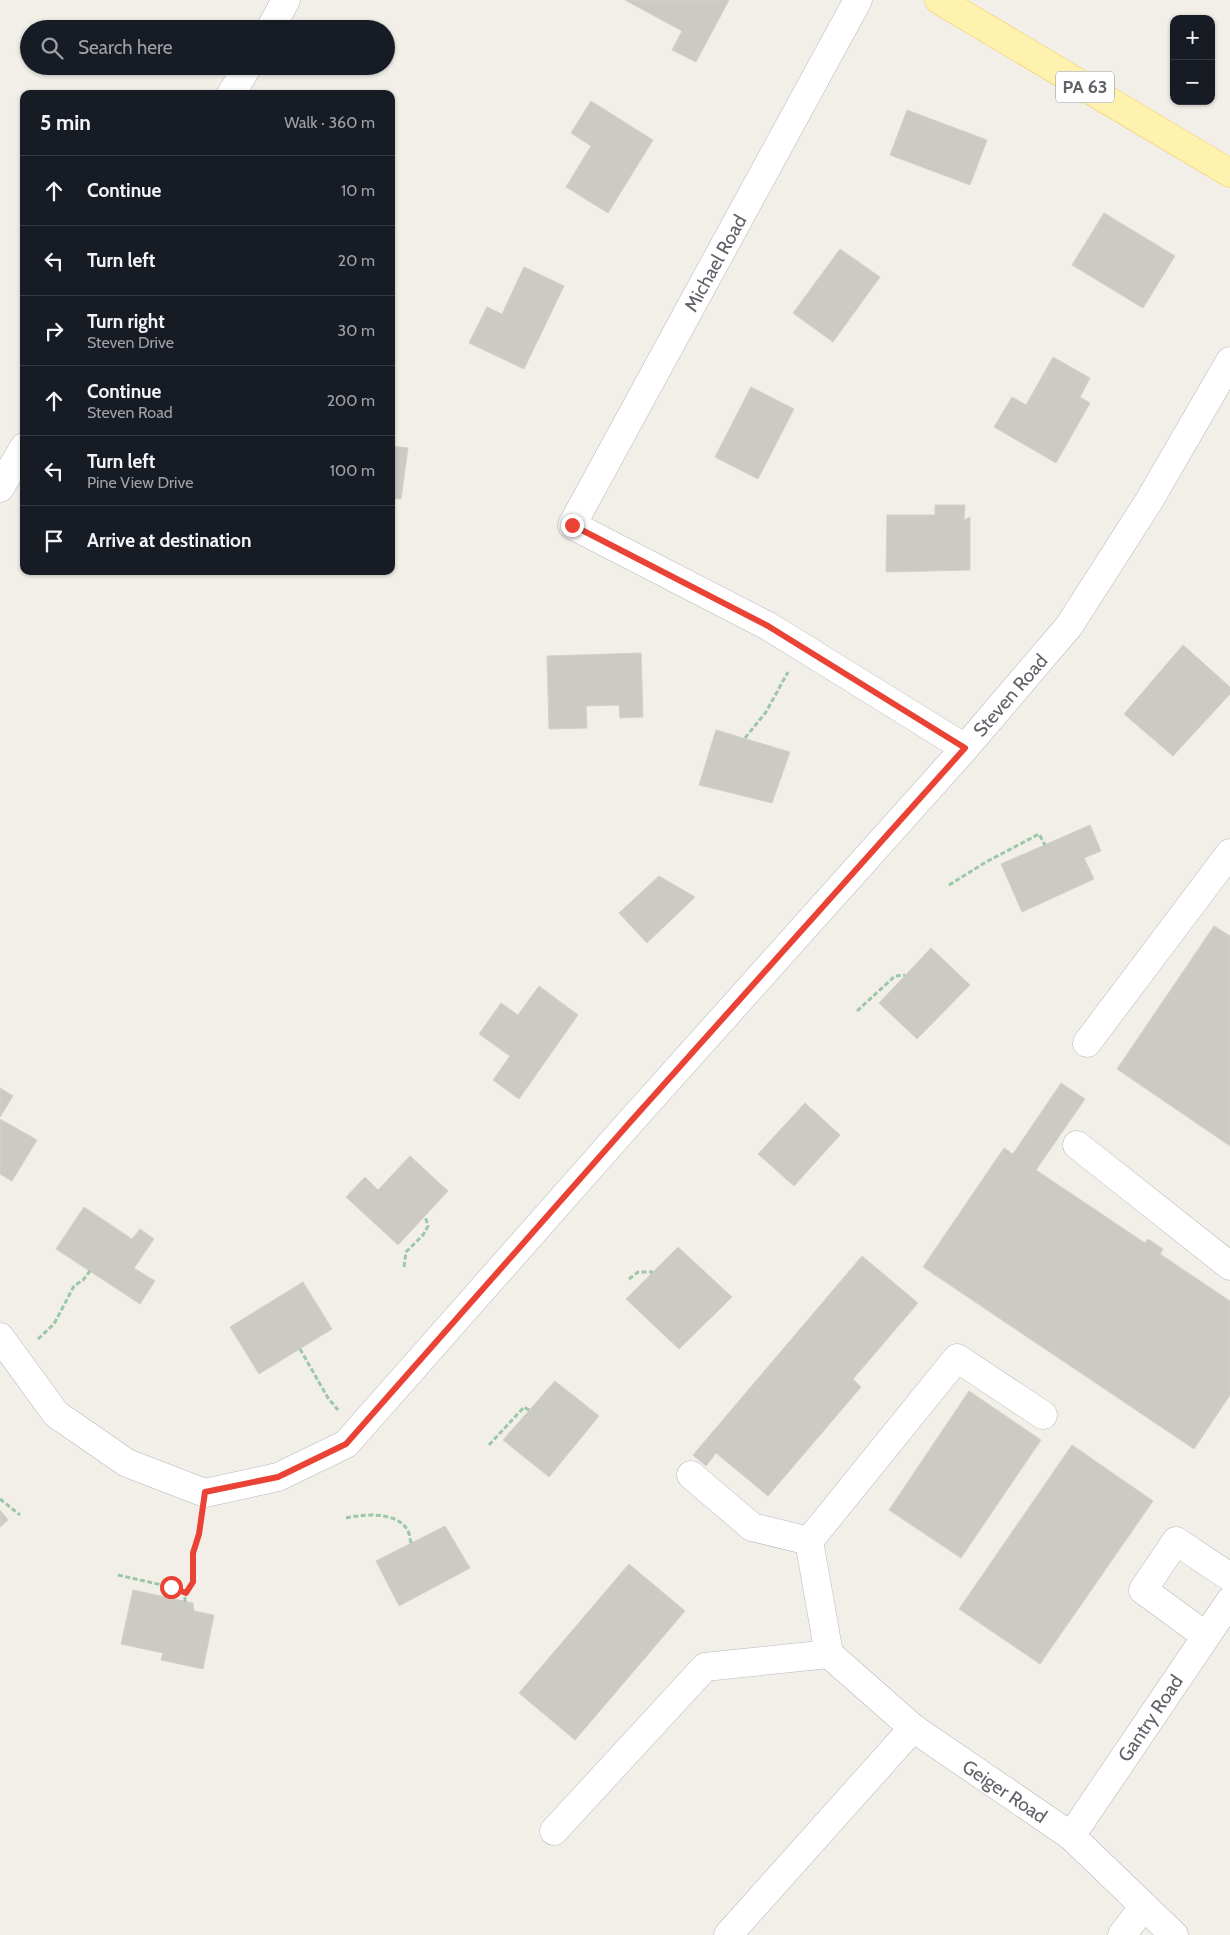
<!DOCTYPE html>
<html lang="en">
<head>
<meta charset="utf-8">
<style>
  :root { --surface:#171b24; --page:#20242c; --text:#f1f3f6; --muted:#9ea1a6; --line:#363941 }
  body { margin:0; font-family:Cabin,sans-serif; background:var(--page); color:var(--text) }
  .controls { position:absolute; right:15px; top:15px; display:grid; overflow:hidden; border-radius:10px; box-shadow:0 1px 4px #0004 }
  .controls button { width:45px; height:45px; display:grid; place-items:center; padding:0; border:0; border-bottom:1px solid var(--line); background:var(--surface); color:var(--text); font:25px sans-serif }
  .stop { position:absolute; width:15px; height:15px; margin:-11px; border:4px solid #ea4335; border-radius:50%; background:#fff }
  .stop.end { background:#ea4335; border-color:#fff; box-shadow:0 1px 5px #0008 }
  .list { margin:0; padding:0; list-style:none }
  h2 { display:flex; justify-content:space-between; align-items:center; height:65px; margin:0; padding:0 20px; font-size:21px }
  h2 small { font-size:16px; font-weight:400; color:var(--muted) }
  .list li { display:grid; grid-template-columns:32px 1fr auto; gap:15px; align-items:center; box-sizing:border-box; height:70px; padding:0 20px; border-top:1px solid var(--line) }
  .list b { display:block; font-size:19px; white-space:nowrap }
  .list p { margin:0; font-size:16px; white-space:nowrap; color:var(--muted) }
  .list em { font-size:16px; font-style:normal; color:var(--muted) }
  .icon { flex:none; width:28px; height:28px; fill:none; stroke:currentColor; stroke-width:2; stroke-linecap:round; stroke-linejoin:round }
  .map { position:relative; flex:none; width:1230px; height:1935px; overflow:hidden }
  .search { position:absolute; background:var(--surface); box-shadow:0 1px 4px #0004; left:20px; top:20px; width:375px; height:55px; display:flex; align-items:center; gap:12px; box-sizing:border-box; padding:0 18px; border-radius:28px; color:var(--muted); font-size:19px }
  .panel { position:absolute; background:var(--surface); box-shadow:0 1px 4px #0004; left:20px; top:90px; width:375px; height:485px; border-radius:10px }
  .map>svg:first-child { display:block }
</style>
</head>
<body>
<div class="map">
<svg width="1230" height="1935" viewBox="0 0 1230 1935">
  <rect width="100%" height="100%" fill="#f1efe8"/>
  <g fill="#cccac5" stroke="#d6d1c6">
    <polygon points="625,0 729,0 696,62 672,50 682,31"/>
    <polygon points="591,101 653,140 608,213 566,187 591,146 571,133"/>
    <polygon points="907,110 987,140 970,185 890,155"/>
    <polygon points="1104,213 1175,256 1143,308 1072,265"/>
    <polygon points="840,249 880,277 833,342 793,313"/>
    <polygon points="524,267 564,286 524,369 469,343 487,307 502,314"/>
    <polygon points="1053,357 1090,378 1080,397 1090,403 1056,463 994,427 1012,397 1026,405"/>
    <polygon points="751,387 794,409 758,479 715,457"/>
    <polygon points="391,446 408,448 401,499 391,498"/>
    <polygon points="935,505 965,505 964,520 970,517 970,570 886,572 887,515 935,515"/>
    <polygon points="1183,645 1230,687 1230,694 1173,756 1124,714"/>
    <polygon points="641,653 643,717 620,718 619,705 586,706 587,728 549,729 547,656"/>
    <polygon points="716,730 790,752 772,803 699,785"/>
    <polygon points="1090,825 1101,851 1084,858 1094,879 1022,912 1001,864"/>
    <polygon points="659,876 695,897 647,943 619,913"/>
    <polygon points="1214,926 1230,936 1230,1146 1117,1069"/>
    <polygon points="931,948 970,985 917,1039 879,1003"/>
    <polygon points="539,986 578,1015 519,1099 493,1080 510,1056 479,1034 501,1003 518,1015"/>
    <polygon points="1061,1083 1085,1099 1036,1170 1145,1243 1148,1239 1163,1249 1160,1254 1230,1301 1230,1395 1194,1449 923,1267 1004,1148 1013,1154"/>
    <polygon points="0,1088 13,1096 0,1117"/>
    <polygon points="805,1103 840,1135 794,1186 758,1154"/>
    <polygon points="0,1119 37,1140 12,1181 0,1174"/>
    <polygon points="410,1156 448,1191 398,1245 346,1197 365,1177 378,1190"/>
    <polygon points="84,1207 132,1239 140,1229 154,1239 134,1268 155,1281 140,1304 56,1249"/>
    <polygon points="678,1247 732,1297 679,1349 626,1299"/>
    <polygon points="862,1256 918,1303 853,1379 861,1387 768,1496 716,1453 706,1466 693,1455"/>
    <polygon points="303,1282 332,1329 259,1374 230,1327"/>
    <polygon points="555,1381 599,1416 549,1477 503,1440"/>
    <polygon points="969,1391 1041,1440 961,1558 889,1510"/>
    <polygon points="1072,1445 1153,1501 1040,1664 959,1609"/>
    <polygon points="0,1510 8,1520 0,1527"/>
    <polygon points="445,1526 470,1568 399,1606 376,1561"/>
    <polygon points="629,1564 685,1611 575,1740 519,1693"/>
    <polygon points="133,1590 193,1603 194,1611 214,1615 203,1669 161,1660 163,1653 121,1644"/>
  </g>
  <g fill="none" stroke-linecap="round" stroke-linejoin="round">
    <g stroke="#b5b8bc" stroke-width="29">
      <g id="minor">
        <polyline points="858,0 572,525 768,626 965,748"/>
        <polyline points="270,29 286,0"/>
        <polyline points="231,94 248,66"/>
        <polyline points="0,488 24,447"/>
        <polyline points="1087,1043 1230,853"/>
        <polyline points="1077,1145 1230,1266"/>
        <polyline points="0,1337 56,1414 127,1463 205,1493 278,1477 346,1444 632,1120 965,748 1069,626 1149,501 1230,361"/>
        <polyline points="691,1475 752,1527 809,1541"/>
        <polyline points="1206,1636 1143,1590 1176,1541 1230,1577"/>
        <polyline points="829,1654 809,1541 957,1358 1043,1415"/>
        <polyline points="829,1654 913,1728 1071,1836 1174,1935"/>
        <polyline points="554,1831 705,1667 829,1654"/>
        <polyline points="1071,1836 1230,1601"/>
        <polyline points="728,1935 913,1728"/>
        <polyline points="1122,1935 1144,1906"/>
      </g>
    </g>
    <g stroke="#f2c960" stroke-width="29">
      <polyline id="major" points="939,0 1230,173"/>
    </g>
    <g stroke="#9cc7a9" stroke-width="3" stroke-dasharray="5 2.5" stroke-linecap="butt">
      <polyline points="745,738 766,712 788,672"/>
      <polyline points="949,885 986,862 1039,834 1045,845"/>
      <polyline points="857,1011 895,976 905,975"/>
      <polyline points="404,1267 406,1252 423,1235 428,1226 425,1216"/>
      <polyline points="629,1279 638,1272 653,1272"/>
      <polyline points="38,1339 54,1324 74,1286 83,1280 90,1271"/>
      <polyline points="300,1349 328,1398 338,1410"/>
      <polyline points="489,1445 524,1407 529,1410"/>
      <polyline points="0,1499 20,1515"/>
      <path d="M346,1518C364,1514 398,1511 408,1531C410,1535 410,1539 411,1543"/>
      <polyline points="118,1575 171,1587 185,1593 193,1582 193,1553 199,1535 201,1522"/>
      <polyline points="185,1602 185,1593"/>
    </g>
    <use href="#minor" stroke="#fff" stroke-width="28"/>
    <use href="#major" stroke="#fff2af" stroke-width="28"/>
  </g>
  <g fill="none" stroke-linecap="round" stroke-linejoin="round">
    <polyline stroke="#ea4335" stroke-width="6" points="171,1587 186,1593 193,1582 193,1553 199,1534 205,1492 278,1477 346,1444 632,1120 965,748 768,626 572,525"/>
  </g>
  <g text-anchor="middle" stroke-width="4" stroke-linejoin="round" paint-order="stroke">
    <rect fill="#fff" stroke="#8f9295" stroke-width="1" x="1056" y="71.5" width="58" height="31" rx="4"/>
    <g font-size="18" font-weight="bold" fill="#5f6368">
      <text x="1085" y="93">PA 63</text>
    </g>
    <g font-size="19" fill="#5f6368" stroke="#fff">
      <text transform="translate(715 263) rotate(-61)" y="7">Michael Road</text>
      <text transform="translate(1010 695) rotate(-49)" y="7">Steven Road</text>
      <text transform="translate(1150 1718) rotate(-56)" y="7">Gantry Road</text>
      <text transform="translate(1005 1791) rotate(34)" y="7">Geiger Road</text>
    </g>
  </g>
</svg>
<div class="controls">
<button>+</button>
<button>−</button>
</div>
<div class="stop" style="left:171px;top:1587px"></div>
<div class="stop end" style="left:572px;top:525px"></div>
<div class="search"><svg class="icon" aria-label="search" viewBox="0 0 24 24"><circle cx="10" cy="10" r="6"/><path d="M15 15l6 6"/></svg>Search here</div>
<section class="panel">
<h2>5 min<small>Walk · 360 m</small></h2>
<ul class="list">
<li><svg class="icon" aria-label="ahead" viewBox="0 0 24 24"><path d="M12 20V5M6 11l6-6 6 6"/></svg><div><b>Continue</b></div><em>10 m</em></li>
<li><svg class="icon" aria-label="left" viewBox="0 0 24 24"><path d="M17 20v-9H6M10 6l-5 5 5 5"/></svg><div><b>Turn left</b></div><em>20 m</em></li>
<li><svg class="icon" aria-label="right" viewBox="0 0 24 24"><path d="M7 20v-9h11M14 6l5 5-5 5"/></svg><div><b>Turn right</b><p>Steven Drive</p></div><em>30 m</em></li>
<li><svg class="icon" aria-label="ahead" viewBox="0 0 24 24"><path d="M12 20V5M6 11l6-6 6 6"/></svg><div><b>Continue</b><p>Steven Road</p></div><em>200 m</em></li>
<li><svg class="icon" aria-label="left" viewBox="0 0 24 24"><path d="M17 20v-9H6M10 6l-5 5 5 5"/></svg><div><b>Turn left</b><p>Pine View Drive</p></div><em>100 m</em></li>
<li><svg class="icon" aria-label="arrive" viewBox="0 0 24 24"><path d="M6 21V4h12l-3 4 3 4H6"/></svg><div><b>Arrive at destination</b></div></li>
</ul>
</section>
</div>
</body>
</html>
